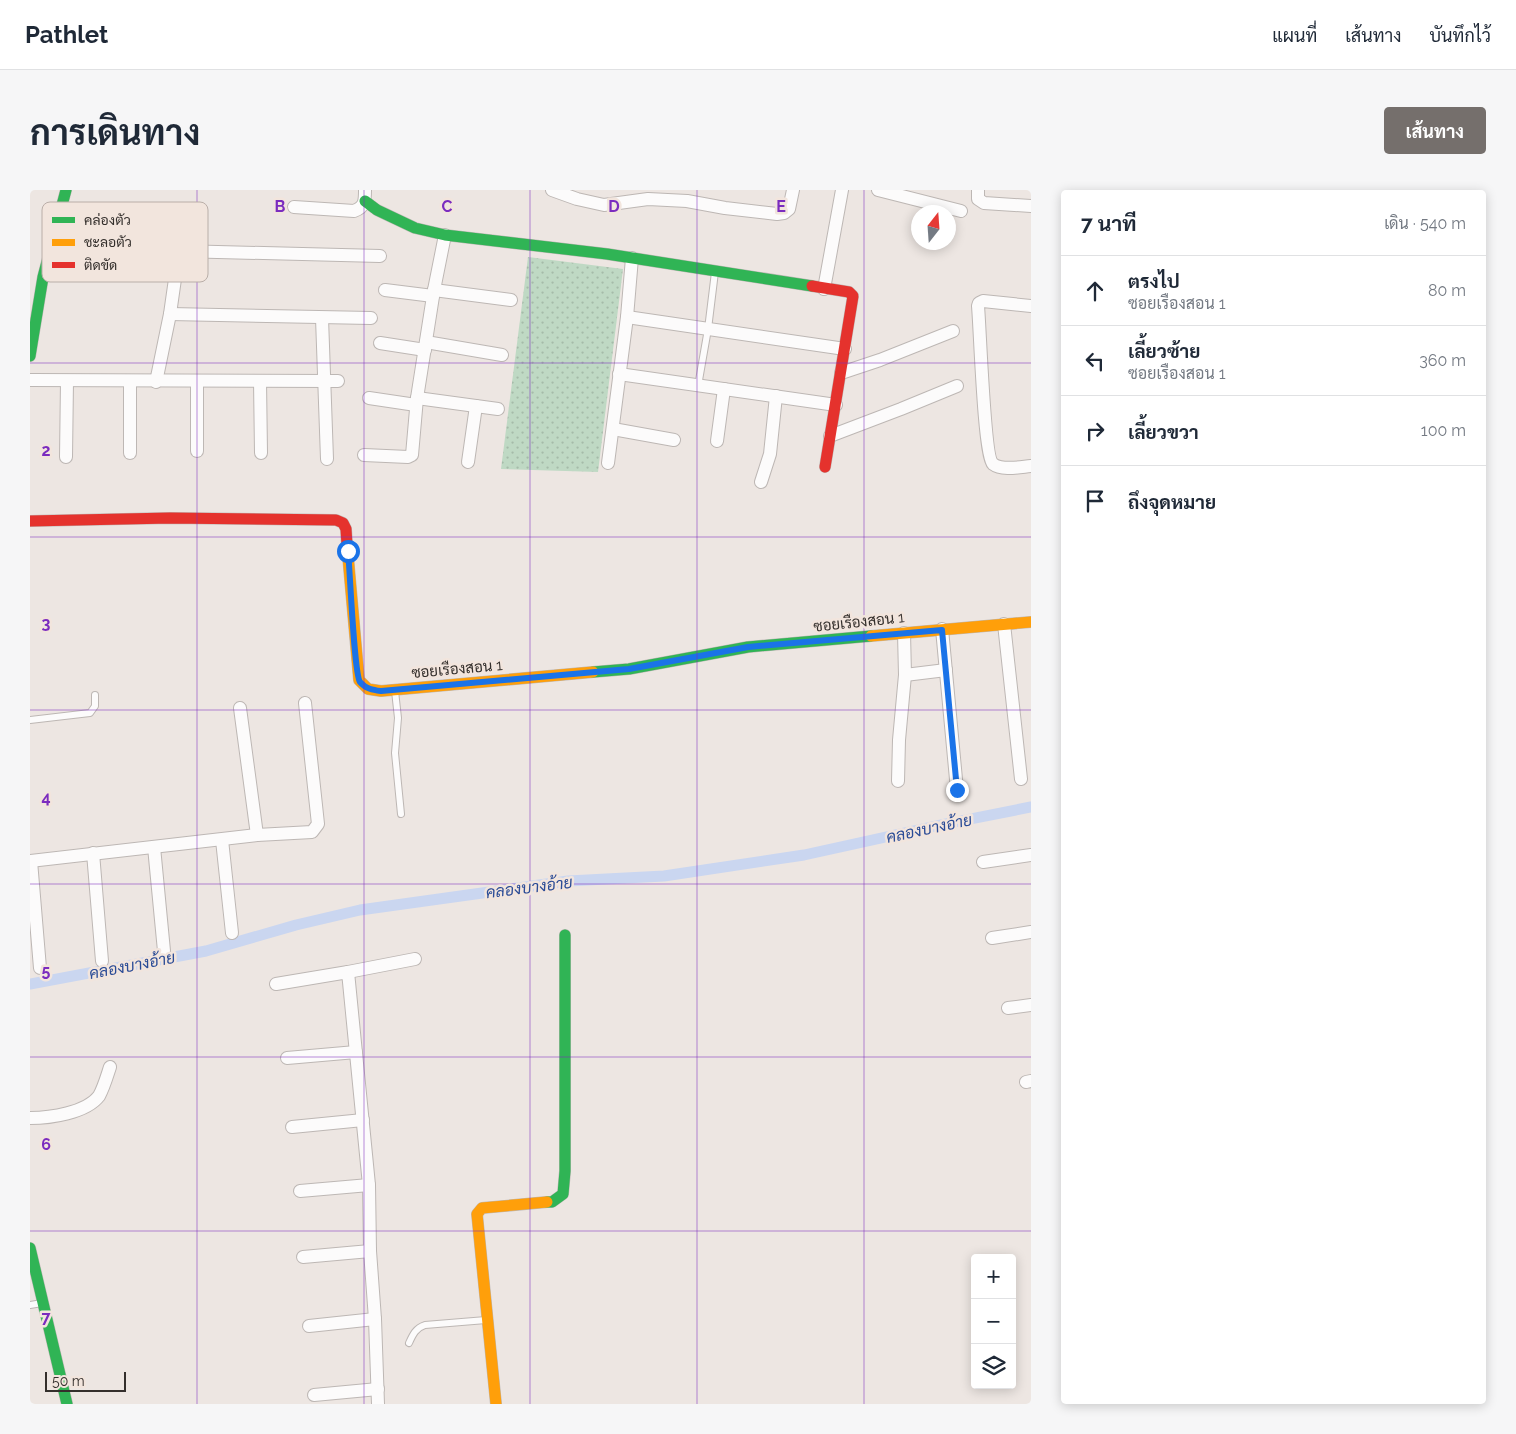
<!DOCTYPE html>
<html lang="th">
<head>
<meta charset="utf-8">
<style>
  :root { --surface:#fff; --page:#f6f6f7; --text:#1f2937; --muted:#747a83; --line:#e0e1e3; --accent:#756f6c }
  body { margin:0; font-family:Raleway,Sarabun,sans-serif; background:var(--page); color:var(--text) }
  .controls { position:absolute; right:15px; bottom:15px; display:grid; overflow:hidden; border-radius:5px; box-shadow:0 2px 12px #0003 }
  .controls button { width:45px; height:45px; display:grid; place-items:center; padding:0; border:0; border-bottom:1px solid var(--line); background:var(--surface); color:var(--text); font:25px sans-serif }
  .compass { position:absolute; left:881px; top:15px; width:45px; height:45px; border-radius:50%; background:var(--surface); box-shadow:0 2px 12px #0003; rotate:17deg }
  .scale { position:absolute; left:15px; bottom:12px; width:81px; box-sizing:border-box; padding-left:5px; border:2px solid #342f2c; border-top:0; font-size:14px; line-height:18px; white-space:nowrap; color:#342f2c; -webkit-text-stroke:4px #f2e5dd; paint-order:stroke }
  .stop { position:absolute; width:15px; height:15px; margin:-11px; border:4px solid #1a73e8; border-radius:50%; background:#fff }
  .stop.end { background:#1a73e8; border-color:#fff; box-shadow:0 1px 5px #0008 }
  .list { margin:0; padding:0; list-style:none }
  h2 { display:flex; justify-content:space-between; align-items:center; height:65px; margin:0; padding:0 20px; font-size:21px }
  h2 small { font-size:16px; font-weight:400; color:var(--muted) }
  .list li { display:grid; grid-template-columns:32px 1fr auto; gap:15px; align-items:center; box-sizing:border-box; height:70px; padding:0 20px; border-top:1px solid var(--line) }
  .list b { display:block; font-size:19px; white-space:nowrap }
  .list p { margin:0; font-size:16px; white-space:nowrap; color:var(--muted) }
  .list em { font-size:16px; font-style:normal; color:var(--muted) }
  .icon { flex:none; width:28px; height:28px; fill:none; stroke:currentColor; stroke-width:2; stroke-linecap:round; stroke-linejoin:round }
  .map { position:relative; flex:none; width:1001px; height:1214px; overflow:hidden; border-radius:5px }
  header { display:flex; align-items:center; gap:30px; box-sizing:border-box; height:70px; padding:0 25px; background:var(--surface); border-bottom:1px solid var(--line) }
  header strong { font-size:24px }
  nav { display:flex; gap:28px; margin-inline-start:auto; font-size:18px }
  .intro { display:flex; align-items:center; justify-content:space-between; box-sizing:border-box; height:120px; padding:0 30px }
  h1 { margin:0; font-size:35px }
  .button { padding:12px 22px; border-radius:5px; background:var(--accent); color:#fff; font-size:18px; font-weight:700 }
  main { display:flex; gap:30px; padding:0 30px }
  aside { flex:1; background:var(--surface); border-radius:5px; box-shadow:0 2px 12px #0003 }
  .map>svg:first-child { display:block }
</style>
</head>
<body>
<header>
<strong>Pathlet</strong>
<nav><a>แผนที่</a><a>เส้นทาง</a><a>บันทึกไว้</a></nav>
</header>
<div class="intro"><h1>การเดินทาง</h1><a class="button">เส้นทาง</a></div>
<main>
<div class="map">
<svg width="1001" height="1214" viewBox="0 0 1001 1214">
  <defs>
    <pattern id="grass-dots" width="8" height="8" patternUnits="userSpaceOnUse" patternTransform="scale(1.25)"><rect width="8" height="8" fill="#bfd9c4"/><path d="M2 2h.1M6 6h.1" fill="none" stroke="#a5bba9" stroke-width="1.8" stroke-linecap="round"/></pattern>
  </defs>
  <rect width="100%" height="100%" fill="#ede6e2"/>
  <polygon fill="url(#grass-dots)" points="498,67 593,79 568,282 471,279"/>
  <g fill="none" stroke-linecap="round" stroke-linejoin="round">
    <polyline stroke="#cad6f0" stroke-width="11" points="0,794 176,761 266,735 330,720 538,691 634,686 774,665 915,634 1001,617"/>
    <g stroke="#bdb7b4" stroke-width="8">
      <g id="lane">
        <polyline points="668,196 678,139 685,82"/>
        <polyline points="365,501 368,528 365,563 371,624"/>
        <polyline points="0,530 60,523 65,516 65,505"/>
        <polyline points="0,1115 12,1113"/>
        <path d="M379,1153C383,1144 386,1138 395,1135L456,1130"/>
      </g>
    </g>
    <g stroke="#bdb7b4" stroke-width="14">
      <g id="street">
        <polyline points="522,0 547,9 574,15 618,9 657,11 695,18 747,24 754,23 759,19 763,0"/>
        <polyline points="848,0 931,21"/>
        <polyline points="948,0 948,9 954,13 1001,16"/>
        <path d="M264,17L324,21C335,17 335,11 335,0"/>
        <polyline points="794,99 812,0"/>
        <polyline points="355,100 403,106"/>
        <polyline points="404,100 481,110"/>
        <path d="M1001,116L953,111L949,113L948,116C950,137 954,266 963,274C972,281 990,277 1001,276"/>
        <polyline points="140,124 341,128"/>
        <polyline points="597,127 815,159"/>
        <polyline points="292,128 297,269"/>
        <polyline points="396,152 472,165"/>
        <polyline points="350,153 395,160"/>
        <polyline points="811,183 850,170 923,141"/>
        <polyline points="589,184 806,215"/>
        <polyline points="0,190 308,191"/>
        <polyline points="100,191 100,263"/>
        <polyline points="230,191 231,263"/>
        <polyline points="126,192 140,124 149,61 350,66"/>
        <polyline points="339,208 386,215"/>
        <polyline points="387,208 468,219"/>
        <polyline points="583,239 644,250"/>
        <polyline points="800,246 871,219 927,196"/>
        <polyline points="687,251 694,199"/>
        <polyline points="167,261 167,192"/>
        <polyline points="334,265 378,267 382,265 387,208 404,100 415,45"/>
        <polyline points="36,267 37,191"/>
        <polyline points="438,272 446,216"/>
        <polyline points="578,273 597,127 602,68"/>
        <polyline points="731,292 740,264 746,206"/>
        <polyline points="974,434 991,589"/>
        <polyline points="912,439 927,600"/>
        <polyline points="875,485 916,480"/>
        <polyline points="210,518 227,645"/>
        <polyline points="868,591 869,550 875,485 874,443"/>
        <polyline points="192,650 202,743"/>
        <polyline points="124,657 134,761"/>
        <polyline points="63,663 72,771"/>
        <polyline points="0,671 227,645 282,642 288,634 275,513"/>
        <polyline points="1,671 10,778"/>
        <polyline points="953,672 1001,665"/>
        <polyline points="962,748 1001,742"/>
        <polyline points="318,782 385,769"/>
        <polyline points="246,794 318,782 339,995 340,1061 345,1129 348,1214"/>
        <polyline points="978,818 1001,815"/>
        <polyline points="257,868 326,862"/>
        <polyline points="996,892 1001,891"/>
        <path d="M0,928C20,928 56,923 69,906C74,897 77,886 80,877"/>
        <polyline points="262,937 333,930"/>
        <polyline points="270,1001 339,995"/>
        <polyline points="273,1067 340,1061"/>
        <polyline points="279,1136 345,1129"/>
        <polyline points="284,1205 348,1199"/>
      </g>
    </g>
    <g stroke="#bdb7b4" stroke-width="12">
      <g id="fast">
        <polyline points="335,11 347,20 385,38 415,45 577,64 782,96"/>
        <polyline points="0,166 13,87 36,0"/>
        <polyline points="563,482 599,479 718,457 841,446"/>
        <polyline points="517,1012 522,1012 533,1004 535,981 535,745"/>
        <polyline points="0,1058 37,1214"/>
      </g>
    </g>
    <g stroke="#bdb7b4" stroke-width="12">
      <g id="slow">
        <polyline points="317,355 329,490 338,499 351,501 563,482"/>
        <polyline points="841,446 1001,432"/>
        <polyline points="466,1214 447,1024 452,1018 517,1012"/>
      </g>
    </g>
    <g stroke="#bdb7b4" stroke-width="12">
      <g id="jam">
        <polyline points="782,96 819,102 823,106 795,277"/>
        <polyline points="0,331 140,328 306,330 313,333 316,339 317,355"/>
      </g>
    </g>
    <use href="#lane" stroke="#fcfbfb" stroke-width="6"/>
    <use href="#street" stroke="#fcfbfb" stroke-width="12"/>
    <use href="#fast" stroke="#30b455" stroke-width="11"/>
    <use href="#slow" stroke="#ff9f0a" stroke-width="11"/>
    <use href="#jam" stroke="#e5322d" stroke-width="11"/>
  </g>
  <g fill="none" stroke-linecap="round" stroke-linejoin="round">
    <path stroke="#1a73e8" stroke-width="6" d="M318,361C320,380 324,483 330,492C336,499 343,500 351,501L599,479L718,457L912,440L927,600"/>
  </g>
  <path fill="none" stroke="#7b2cbf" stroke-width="1" stroke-opacity="0.55" d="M167,0V1214M334,0V1214M500,0V1214M667,0V1214M834,0V1214M0,173H1001M0,347H1001M0,520H1001M0,694H1001M0,867H1001M0,1041H1001"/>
  <g text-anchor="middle" stroke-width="5" stroke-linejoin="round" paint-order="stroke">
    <g font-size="15" fill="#342f2c" stroke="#f2e5dd">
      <text transform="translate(829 432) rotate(-6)" y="5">ซอยเรืองสอน 1</text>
      <text transform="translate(427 479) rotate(-5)" y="5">ซอยเรืองสอน 1</text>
    </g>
    <g font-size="16" font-style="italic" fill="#2a4b96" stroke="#f2e5dd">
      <text transform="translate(899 638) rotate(-12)" y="6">คลองบางอ้าย</text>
      <text transform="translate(499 697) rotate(-7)" y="6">คลองบางอ้าย</text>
      <text transform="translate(102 775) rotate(-11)" y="6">คลองบางอ้าย</text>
    </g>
  </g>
  <rect x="12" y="12" width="166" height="80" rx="8" fill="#f2e5dd" stroke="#b9aea8" stroke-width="1"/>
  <rect x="22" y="27" width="23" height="6" fill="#30b455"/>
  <rect x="22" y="49" width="23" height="7" fill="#ff9f0a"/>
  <rect x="22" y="72" width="23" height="6" fill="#e5322d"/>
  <g font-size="14" fill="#342f2c">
    <text x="54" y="35">คล่องตัว</text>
    <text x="54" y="57">ชะลอตัว</text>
    <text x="54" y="80">ติดขัด</text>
  </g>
  <g font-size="16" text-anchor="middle" font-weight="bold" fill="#7b2cbf" stroke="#f2e5dd" stroke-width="5" stroke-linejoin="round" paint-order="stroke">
    <text x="250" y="22">B</text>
    <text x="417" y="22">C</text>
    <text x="584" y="22">D</text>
    <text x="751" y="22">E</text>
    <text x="16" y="266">2</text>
    <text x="16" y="439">3</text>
    <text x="16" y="613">4</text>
    <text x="16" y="786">5</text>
    <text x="16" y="960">6</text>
    <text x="16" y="1133">7</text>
  </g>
</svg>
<div class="controls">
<button>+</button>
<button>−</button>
<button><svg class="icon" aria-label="layers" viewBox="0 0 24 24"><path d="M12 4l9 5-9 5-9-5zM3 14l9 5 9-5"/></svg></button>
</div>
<svg class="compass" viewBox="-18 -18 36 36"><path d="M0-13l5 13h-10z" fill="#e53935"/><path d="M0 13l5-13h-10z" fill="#747a83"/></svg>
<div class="scale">50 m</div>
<div class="stop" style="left:318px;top:361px"></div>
<div class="stop end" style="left:927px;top:600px"></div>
</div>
<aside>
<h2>7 นาที<small>เดิน · 540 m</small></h2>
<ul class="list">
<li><svg class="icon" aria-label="ahead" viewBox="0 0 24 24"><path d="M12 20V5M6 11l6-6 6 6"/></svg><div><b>ตรงไป</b><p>ซอยเรืองสอน 1</p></div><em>80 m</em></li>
<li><svg class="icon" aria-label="left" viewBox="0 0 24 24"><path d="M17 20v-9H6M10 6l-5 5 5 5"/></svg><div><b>เลี้ยวซ้าย</b><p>ซอยเรืองสอน 1</p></div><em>360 m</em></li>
<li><svg class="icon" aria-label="right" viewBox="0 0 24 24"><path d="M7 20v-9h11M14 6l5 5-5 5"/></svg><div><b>เลี้ยวขวา</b></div><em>100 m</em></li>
<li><svg class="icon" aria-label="arrive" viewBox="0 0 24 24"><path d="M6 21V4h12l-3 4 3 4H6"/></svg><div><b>ถึงจุดหมาย</b></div></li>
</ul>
</aside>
</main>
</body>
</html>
